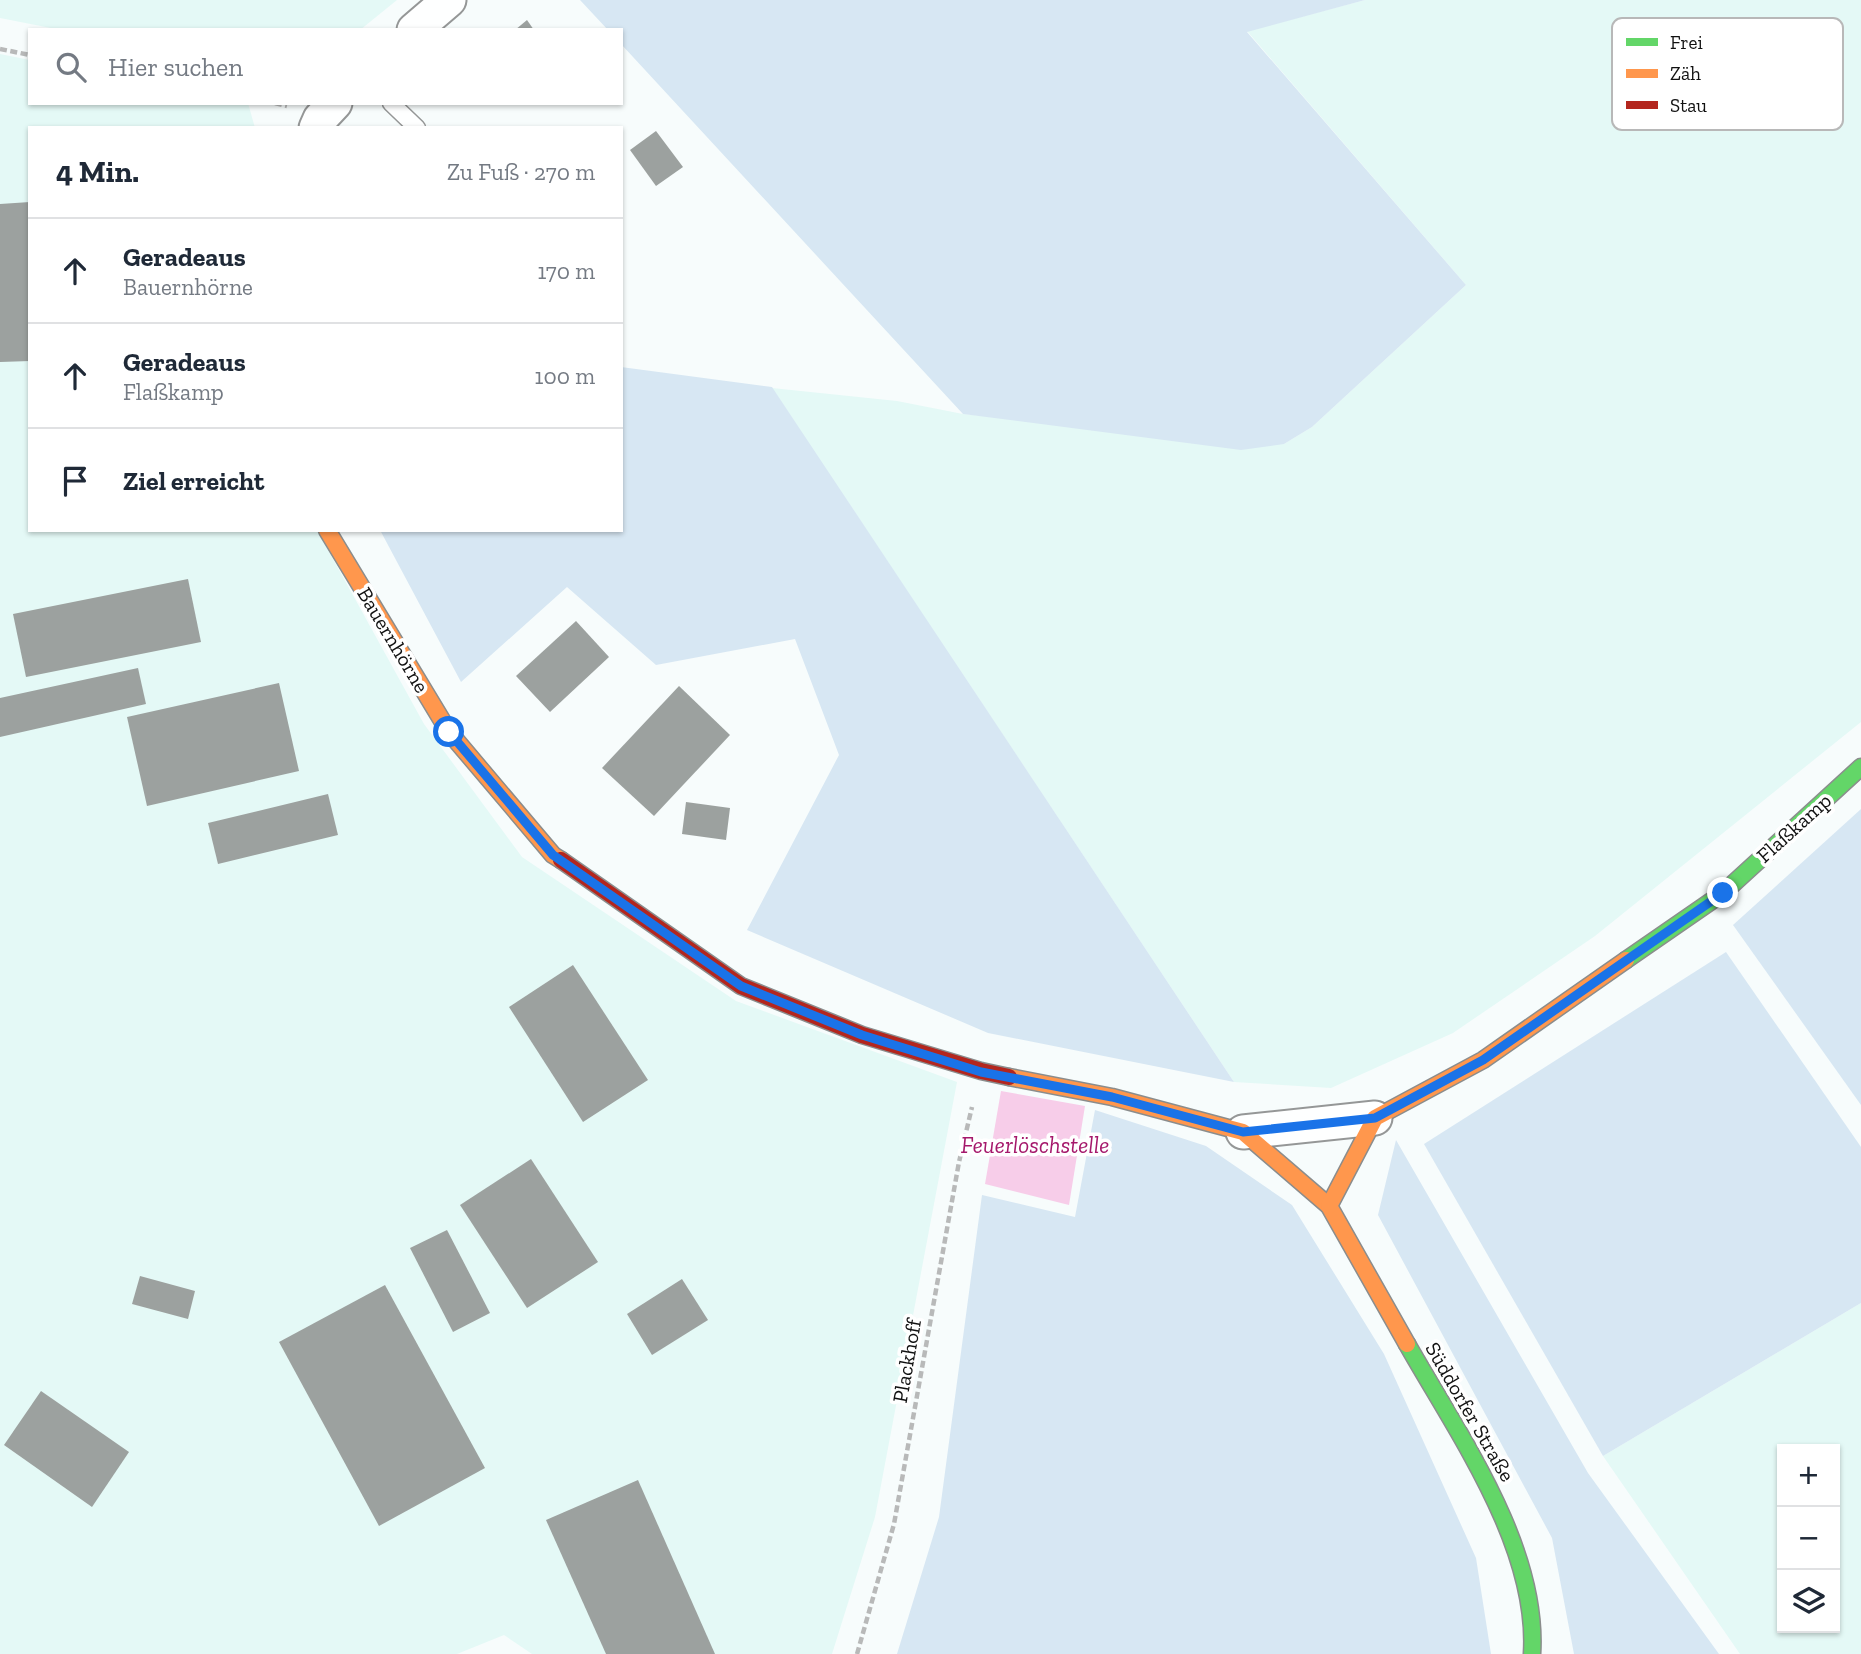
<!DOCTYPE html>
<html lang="de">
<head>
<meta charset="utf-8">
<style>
  :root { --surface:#fff; --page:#f6f6f7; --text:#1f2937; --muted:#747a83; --line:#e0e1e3 }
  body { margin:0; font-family:"Zilla Slab",serif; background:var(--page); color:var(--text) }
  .controls { position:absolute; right:21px; bottom:21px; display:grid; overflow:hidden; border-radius:0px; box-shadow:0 2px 5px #0004 }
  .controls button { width:63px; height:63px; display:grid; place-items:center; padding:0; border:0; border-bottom:2px solid var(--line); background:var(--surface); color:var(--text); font:35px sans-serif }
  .stop { position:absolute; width:21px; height:21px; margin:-16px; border:5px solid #1a73e8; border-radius:50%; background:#fff }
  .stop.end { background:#1a73e8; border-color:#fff; box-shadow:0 2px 7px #0008 }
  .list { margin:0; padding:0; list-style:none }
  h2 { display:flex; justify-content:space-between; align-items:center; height:91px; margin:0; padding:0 28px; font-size:30px }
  h2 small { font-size:23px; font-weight:400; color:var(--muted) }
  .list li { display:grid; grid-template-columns:46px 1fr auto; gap:21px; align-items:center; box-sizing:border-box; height:105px; padding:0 28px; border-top:2px solid var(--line) }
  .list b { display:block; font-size:26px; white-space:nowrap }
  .list p { margin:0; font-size:23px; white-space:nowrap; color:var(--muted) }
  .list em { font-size:23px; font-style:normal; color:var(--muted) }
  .icon { flex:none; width:38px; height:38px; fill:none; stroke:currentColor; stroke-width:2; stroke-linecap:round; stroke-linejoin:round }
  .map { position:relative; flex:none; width:1861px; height:1654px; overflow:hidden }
  .search { position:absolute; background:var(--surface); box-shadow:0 2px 5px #0004; left:28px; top:28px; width:595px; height:77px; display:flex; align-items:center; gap:18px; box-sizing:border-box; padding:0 24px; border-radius:0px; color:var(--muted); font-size:26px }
  .panel { position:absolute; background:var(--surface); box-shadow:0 2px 5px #0004; left:28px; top:126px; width:595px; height:406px; border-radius:0px }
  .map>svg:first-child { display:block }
</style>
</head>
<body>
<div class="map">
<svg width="1861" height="1654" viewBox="0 0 1861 1654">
  <rect width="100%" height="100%" fill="#f7fcfc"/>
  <g fill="#e4f9f6" fill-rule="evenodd">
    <polygon points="0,0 397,0 360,30 61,30 0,18"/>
    <polygon points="1365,0 1861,0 1861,722 1595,936 1453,1033 1331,1088 1234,1082 772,388 897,401 963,414 1284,444 1312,427 1466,285 1247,31"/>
    <polygon points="0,54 30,60 30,103 248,103 255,128 30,128 30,530 317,530 424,724 522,857 736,1001 957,1082 875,1517 832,1654 532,1654 504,1635 457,1654 0,1654"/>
    <path d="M1861,1303V1654H1740L1603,1456ZM1835,1449V1628H1782V1449Z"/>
  </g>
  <g fill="#d7e7f3">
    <polygon points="580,0 1365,0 1247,32 1466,285 1312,427 1284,444 1241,450 963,414 621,44 621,30 608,30"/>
    <polygon points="621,367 772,387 1234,1082 988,1033 747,930 839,755 795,639 656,665 567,587 461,682 380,530 621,530"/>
    <polygon points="1861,809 1861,1105 1733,925"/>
    <polygon points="1726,952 1861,1147 1861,1303 1603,1456 1424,1144"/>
    <polygon points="1095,1110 1206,1146 1292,1205 1384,1354 1476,1558 1491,1654 897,1654 939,1517 982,1195 1075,1217"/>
    <polygon points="1396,1140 1588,1473 1719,1654 1574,1654 1552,1538 1378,1215"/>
  </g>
  <polygon fill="#f7cde9" points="1001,1091 1085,1106 1069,1205 985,1184"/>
  <g fill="#9ca19f">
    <polygon points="527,20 534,30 515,30"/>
    <polygon points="656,131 683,167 656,186 630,150"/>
    <polygon points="30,202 30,361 0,362 0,204"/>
    <polygon points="188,579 201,642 26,677 13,614"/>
    <polygon points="576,621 609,657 550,712 516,676"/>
    <polygon points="138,668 146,704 0,737 0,698"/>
    <polygon points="279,683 299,771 147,806 127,717"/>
    <polygon points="679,686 730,735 654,816 602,768"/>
    <polygon points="328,794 338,835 218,864 208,823"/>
    <polygon points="686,802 730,808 726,840 682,834"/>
    <polygon points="573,965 648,1080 583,1122 509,1007"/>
    <polygon points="531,1159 598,1262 527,1308 460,1205"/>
    <polygon points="447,1230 490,1313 453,1332 410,1248"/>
    <polygon points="140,1276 195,1291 188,1319 132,1304"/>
    <polygon points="682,1279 708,1320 652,1355 627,1314"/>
    <polygon points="385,1285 485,1468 379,1526 279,1342"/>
    <polygon points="41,1391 129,1452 92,1507 4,1445"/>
    <polygon points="638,1480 715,1654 606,1654 546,1520"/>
  </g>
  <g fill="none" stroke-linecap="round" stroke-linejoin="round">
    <g stroke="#959797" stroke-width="19">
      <polyline id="lane" points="391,103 417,128"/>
    </g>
    <g stroke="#959797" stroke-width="37">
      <g id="street">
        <polyline points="414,30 449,0"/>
        <polyline points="316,128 320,119 335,103"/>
        <polyline points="1243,1132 1375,1118"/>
      </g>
    </g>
    <g stroke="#8b8d8d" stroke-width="19">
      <g id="fast">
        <polyline points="1626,960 1723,893 1861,767"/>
        <path d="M1407,1344C1458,1434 1539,1547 1532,1654"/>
      </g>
    </g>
    <g stroke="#8b8d8d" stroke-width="19">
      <g id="slow">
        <polyline points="327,530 449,732 553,855 561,860"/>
        <polyline points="1009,1077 1112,1097 1243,1132 1329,1206 1407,1344"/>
        <polyline points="1329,1206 1375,1118 1483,1060 1626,960"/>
      </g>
    </g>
    <g stroke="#8b8d8d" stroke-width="19">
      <polyline id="jam" points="561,860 741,986 862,1035 981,1071 1009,1077"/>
    </g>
    <g stroke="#b8b9b9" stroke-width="4.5" stroke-dasharray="7 3.5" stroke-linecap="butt">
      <polyline points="0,49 30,55"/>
      <polyline points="275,103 287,106"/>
      <polyline points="857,1654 894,1524 959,1162 972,1107"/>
    </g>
    <use href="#lane" stroke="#feffff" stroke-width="16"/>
    <use href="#street" stroke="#feffff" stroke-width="33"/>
    <use href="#fast" stroke="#63d668" stroke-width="16"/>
    <use href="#slow" stroke="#ff974d" stroke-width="16"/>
    <use href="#jam" stroke="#b3261e" stroke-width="16"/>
  </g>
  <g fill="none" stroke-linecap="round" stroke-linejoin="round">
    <polyline stroke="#1a73e8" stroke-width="9" points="449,732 553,855 741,986 862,1035 981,1072 1112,1097 1243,1132 1375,1118 1483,1060 1723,893"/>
  </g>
  <g text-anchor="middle" stroke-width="7" stroke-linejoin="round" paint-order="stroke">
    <g font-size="21" fill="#111" stroke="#fff">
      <text transform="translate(393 640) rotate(59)" y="7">Bauernhörne</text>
      <text transform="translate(1794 828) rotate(-42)" y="7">Flaßkamp</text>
      <text transform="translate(907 1361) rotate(-80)" y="7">Plackhoff</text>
      <text transform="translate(1470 1412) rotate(60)" y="7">Süddorfer Straße</text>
    </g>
    <g font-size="23" font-style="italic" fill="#a5186b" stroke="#fff">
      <text x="1035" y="1153">Feuerlöschstelle</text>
    </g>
  </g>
  <rect x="1612" y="18" width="231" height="112" rx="10" fill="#fff" stroke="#b8b8b8" stroke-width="2"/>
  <rect x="1626" y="38" width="32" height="8" fill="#63d668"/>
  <rect x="1626" y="69" width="32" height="9" fill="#ff974d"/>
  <rect x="1626" y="101" width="32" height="8" fill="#b3261e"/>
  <g font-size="19" fill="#111">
    <text x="1670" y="49">Frei</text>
    <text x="1670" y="80">Zäh</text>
    <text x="1670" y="112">Stau</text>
  </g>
</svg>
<div class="controls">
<button>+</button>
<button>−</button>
<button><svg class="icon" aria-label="layers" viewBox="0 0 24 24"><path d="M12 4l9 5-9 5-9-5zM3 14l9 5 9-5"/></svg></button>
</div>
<div class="stop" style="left:449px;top:732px"></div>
<div class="stop end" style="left:1723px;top:893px"></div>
<div class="search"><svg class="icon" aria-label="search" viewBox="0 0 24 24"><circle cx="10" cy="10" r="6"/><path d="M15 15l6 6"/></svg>Hier suchen</div>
<section class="panel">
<h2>4 Min.<small>Zu Fuß · 270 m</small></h2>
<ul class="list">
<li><svg class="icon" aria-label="ahead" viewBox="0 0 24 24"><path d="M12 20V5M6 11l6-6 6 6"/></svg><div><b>Geradeaus</b><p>Bauernhörne</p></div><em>170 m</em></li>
<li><svg class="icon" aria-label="ahead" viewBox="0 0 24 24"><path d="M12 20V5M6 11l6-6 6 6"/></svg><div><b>Geradeaus</b><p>Flaßkamp</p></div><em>100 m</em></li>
<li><svg class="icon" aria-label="arrive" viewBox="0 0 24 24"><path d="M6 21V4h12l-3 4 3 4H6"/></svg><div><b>Ziel erreicht</b></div></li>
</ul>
</section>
</div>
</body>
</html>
